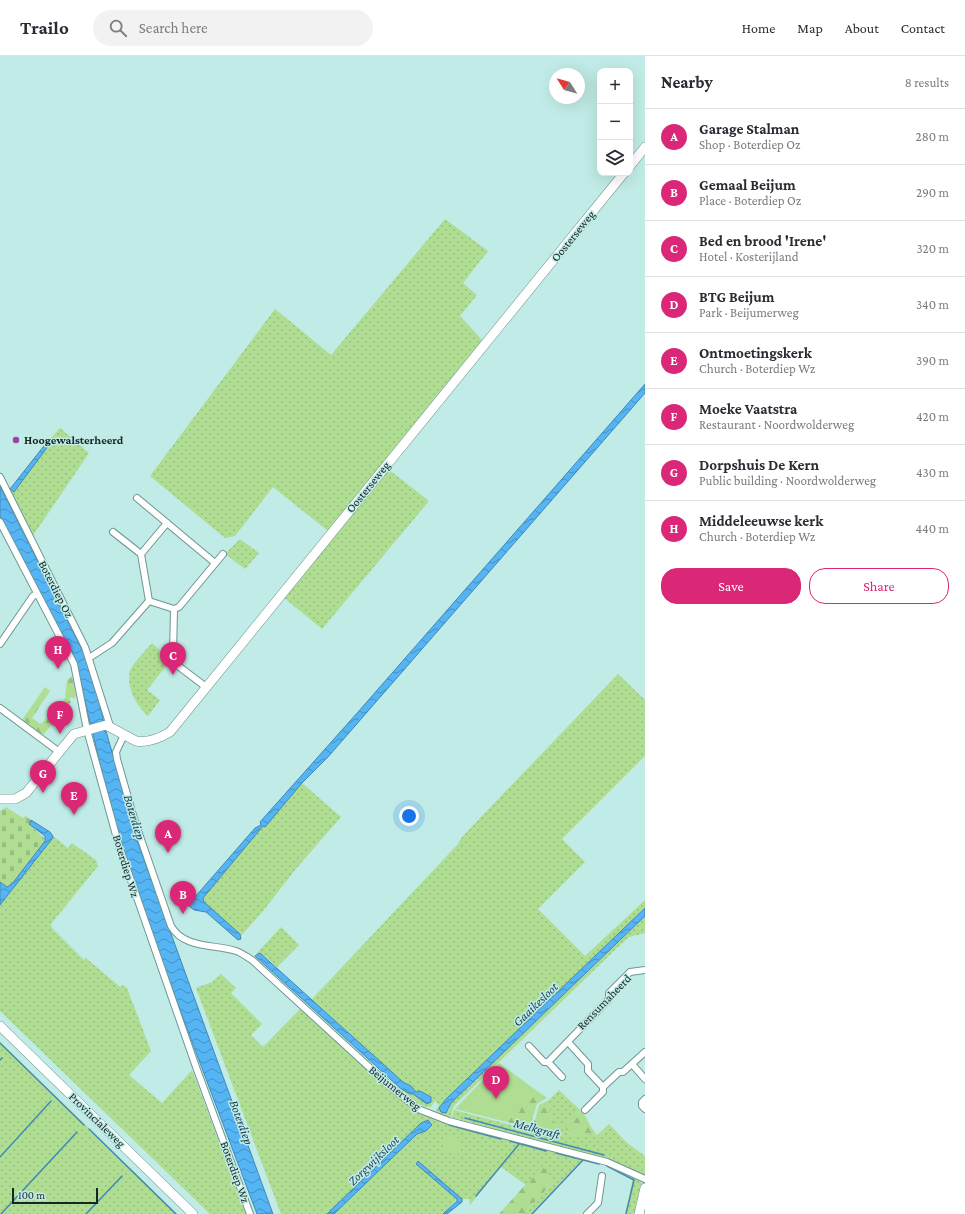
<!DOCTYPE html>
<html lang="en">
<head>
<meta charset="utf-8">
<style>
  :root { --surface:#fff; --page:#f2f2f3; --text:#2b2b33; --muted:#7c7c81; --line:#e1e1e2; --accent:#db2777 }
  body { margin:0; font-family:"Crimson Pro",serif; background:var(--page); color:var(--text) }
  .controls { position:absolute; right:12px; top:12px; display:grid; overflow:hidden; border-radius:8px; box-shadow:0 4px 16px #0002 }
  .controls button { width:36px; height:36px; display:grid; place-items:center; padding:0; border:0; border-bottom:1px solid var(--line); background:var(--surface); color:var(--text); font:20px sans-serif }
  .compass { position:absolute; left:549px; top:12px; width:36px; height:36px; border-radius:50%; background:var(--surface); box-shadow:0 4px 16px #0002; rotate:307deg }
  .scale { position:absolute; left:12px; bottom:10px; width:86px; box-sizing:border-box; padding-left:4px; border:2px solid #162624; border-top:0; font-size:11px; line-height:14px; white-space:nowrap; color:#162624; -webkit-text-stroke:3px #c1ebe6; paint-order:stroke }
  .you { position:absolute; left:409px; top:760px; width:14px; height:14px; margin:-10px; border:3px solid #fff; border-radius:50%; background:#1a73e8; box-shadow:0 0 0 6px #1a73e833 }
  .badge { display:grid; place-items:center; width:26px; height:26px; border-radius:50%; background:var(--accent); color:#fff; font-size:13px; font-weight:700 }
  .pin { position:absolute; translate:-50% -33px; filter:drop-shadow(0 1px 2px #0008) }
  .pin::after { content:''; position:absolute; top:21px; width:14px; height:12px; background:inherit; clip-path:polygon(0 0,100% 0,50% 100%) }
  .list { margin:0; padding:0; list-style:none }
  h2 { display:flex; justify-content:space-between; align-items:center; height:52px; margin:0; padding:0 16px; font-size:17px }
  h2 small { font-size:13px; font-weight:400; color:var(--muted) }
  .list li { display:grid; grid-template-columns:26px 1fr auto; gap:12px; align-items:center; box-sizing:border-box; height:56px; padding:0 16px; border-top:1px solid var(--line) }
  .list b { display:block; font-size:15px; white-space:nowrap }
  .list p { margin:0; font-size:13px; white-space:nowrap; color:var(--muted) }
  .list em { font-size:13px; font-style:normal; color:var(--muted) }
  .actions { display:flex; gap:8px; padding:12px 16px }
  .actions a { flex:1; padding:9px 0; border:1px solid var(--accent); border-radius:16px; text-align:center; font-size:14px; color:var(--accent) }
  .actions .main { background:var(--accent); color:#fff }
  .icon { flex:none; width:22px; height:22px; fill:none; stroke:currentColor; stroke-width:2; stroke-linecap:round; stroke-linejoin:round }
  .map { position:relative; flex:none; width:645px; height:1158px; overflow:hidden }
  header { display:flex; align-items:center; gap:24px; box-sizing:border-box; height:56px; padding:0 20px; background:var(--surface); border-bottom:1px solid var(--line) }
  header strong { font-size:19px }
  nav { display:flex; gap:22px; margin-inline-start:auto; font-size:14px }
  .search { width:280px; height:36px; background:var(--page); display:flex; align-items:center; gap:10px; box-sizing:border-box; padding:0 14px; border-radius:22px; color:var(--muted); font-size:15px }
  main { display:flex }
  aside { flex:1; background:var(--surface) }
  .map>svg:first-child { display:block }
</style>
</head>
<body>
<header>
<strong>Trailo</strong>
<div class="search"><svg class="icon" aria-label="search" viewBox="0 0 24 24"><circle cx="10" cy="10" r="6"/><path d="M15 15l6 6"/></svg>Search here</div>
<nav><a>Home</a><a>Map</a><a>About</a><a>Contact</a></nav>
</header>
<main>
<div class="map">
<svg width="645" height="1158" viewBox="0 0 645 1158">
  <defs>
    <pattern id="grass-dots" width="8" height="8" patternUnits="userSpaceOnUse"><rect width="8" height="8" fill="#afdd92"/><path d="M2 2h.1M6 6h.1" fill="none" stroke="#96be7e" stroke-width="1.8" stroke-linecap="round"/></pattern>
    <pattern id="forest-firs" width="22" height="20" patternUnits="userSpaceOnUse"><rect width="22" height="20" fill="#afdd92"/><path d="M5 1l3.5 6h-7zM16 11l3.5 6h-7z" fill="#96be7e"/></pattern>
    <pattern id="cemetery-stones" width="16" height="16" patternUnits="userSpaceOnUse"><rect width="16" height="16" fill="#afdd92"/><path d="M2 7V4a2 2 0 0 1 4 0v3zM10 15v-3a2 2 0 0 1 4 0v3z" fill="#96be7e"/></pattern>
    <pattern id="water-waves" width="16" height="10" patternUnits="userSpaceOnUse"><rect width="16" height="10" fill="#55b4f4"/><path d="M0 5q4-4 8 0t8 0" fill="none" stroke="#4592c5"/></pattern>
  </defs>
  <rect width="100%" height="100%" fill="#c1ebe6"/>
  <g fill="url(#grass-dots)">
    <polygon points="445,163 488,195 463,227 477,239 460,260 483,285 328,475 273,431 235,480 225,482 150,420 275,253 331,299"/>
    <polygon points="60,372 89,397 32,481 10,436 49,389 47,386"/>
    <polygon points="388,413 429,445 322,573 283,541"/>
    <polygon points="240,483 259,497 245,513 225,498"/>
    <path d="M152,587L171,604L147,634L160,644L148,660C136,649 126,631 130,615C132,608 147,593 152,587Z"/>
    <path d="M618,618L645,644V700L562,783L585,806L538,853L585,900L645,844V852L446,1043L439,1052L448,1055L451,1047L645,860V877L629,881L619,890L458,1046L454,1050L450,1061L438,1058L436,1054L439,1049L435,1045L431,1051C419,1052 408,1040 399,1034L400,1032L414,1038L431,1041L420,1035L416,1036L411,1030L403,1026L312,943L458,788L462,781Z"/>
    <polygon points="302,727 341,761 295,814 263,855 241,880 204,846 203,842 263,770 265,770"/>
    <polygon points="53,780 68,792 72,787 96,804 98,810 51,868 52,872 84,904 86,902 120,931 123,929 127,932 151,995 129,1019 162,1047 192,1014 246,1158 210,1158 0,955 0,849 52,783"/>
    <polygon points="281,871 299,889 277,911 265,900 256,898"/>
    <polygon points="221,918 236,932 231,937 262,968 251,979 263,991 300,953 408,1049 422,1058 583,1103 531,1158 524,1158 552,1127 530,1124 526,1129 501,1111 470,1149 469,1143 462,1143 418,1105 457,1143 443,1158 334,1158 417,1078 427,1074 432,1068 425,1065 327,1158 281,1158 196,932 212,926"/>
    <polygon points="0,986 177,1158 0,1158"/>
    <polygon points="559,1034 581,1055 578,1056 567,1076 575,1080 592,1077 598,1083 611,1070 626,1086 645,1100 645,1118 642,1119 607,1103 451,1061 454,1054 526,1073 529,1070 555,1076 564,1072 551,1066 549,1044"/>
    <polygon points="633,1122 643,1127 636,1158 625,1158"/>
  </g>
  <g fill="url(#forest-firs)">
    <polygon points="72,620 76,640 74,643 71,641 69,644 71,646 43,679 22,664 45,631 50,635 32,662 40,668 42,667 51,657 56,655 65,642 67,624"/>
    <polygon points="537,1035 547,1042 537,1048 532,1064 526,1070 507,1066"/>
    <path d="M549,1044L551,1065L564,1072L572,1060L581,1055C588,1062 590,1072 597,1079L609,1068L611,1070L598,1083L592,1077C581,1081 573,1083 565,1072L555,1076L529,1070L535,1064L539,1049Z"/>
    <polygon points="542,1110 549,1118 552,1127 524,1158 499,1158"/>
  </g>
  <polygon fill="url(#cemetery-stones)" points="6,751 23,762 26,760 31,764 29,768 45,783 45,785 12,828 7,831 0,826 0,755"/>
  <g fill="#afdd92">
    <polygon points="499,1007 537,1035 507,1066 455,1053"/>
    <polygon points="445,1079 462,1083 458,1099 442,1095"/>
  </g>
  <g fill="url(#water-waves)" stroke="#4289b6">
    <polygon points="645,328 645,337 328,701 302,727 265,771 263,770 203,842 204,846 240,878 241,883 238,884 206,856 194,854 188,849 255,772 261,769 260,766 358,656"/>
    <polygon points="47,386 49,389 14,436 10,433"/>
    <polygon points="0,430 90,610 106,675 138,787 273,1158 257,1158 177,946 132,821 111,755 93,678 93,669 90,667 79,618 0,460"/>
    <polygon points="31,764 50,776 53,780 52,783 0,849 0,826 7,831 12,828 45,785 45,780 29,768"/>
    <polygon points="645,852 645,860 451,1047 446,1057 441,1056 439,1052 446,1043"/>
    <polygon points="260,897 403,1026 411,1030 416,1036 420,1035 431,1041 431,1046 427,1048 413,1038 410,1038 400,1032 255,900"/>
    <polygon points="428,1064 432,1069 426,1075 417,1078 334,1158 327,1158 421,1067"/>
    <polygon points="418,1105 462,1143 462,1146 447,1158 443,1158 457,1145 457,1143 416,1108"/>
  </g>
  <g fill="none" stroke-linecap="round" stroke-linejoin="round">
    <g stroke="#4289b6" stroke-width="1.5">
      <polyline points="0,987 84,1069"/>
      <polyline points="0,1004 2,1002"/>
      <polyline points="465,1062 604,1099"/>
      <polyline points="449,1069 501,1083"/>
      <polyline points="89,1073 176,1158"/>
      <polyline points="510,1085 546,1095"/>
      <polyline points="556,1097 599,1108"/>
      <polyline points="0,1101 51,1045"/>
      <polyline points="607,1110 634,1124 626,1158"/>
      <polyline points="476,1140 519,1088"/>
      <polyline points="1,1158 77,1076"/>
      <polyline points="86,1158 122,1120"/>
      <polyline points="532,1158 583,1104"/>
    </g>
    <g stroke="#6f9692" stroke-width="8">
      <g id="street">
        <polyline points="0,421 85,591 110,670"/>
        <polyline points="137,442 215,507"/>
        <polyline points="0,466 74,608 87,674 119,790 196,1011 250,1158"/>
        <polyline points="113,476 141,498 149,545 174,553"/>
        <polyline points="141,498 167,467"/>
        <polyline points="174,553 173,599 177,609 206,631"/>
        <polyline points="174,553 179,551 223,498"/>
        <polyline points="0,588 33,540 37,538"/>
        <polyline points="89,602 112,587 149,545"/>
        <polyline points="0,652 58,695"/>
        <path d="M124,679L116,696L117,703L135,766L171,870C184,893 214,888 236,895C242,897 247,901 252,904L392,1032L418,1053L449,1065L607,1106L645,1123"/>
        <polyline points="568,986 588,1008 588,1015 603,1031 619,1016 623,1016 645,996"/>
        <polyline points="529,990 544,1006 548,1006 562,1021"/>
        <polyline points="548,1006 609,943 609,937 630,916 645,914"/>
        <polyline points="632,1008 645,1023"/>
        <polyline points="645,1043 642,1046 642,1050 645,1053"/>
        <polyline points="585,1054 603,1036 603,1031"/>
        <polyline points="587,1158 598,1147 602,1120"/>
      </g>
    </g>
    <g stroke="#6f9692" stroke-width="10">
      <g id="secondary">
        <polyline points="630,110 645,91"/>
        <path d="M0,743H15L26,737L74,678L106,669L136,685C148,687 160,682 170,676L624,117"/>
        <polyline points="0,970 193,1158"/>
        <polyline points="639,1158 645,1132"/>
      </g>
    </g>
    <use href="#street" stroke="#fff" stroke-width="6"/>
    <use href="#secondary" stroke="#fff" stroke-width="9"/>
  </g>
  <circle fill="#9c41ac" stroke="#c1ebe6" stroke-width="1.5" cx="16" cy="384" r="4"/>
  <g text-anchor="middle" stroke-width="3" stroke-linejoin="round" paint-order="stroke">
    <g font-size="12" fill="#162624" stroke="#c1ebe6">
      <text transform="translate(573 180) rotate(-51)" y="4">Oosterseweg</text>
      <text transform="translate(368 431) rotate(-51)" y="4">Oosterseweg</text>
      <text transform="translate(56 533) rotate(63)" y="4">Boterdiep Oz</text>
      <text transform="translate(126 810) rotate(73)" y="4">Boterdiep Wz</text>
      <text transform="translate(604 946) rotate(-46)" y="4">Rensumaheerd</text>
      <text transform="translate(395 1032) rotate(39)" y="4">Beijumerweg</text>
      <text transform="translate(97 1064) rotate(44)" y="4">Provincialeweg</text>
      <text transform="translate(235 1116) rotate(70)" y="4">Boterdiep Wz</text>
    </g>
    <g font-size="12" font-weight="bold" fill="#162624" stroke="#c1ebe6" text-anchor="start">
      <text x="24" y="388">Hoogewalsterheerd</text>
    </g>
    <g font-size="13" font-style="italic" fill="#183f59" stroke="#c1ebe6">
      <text transform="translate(135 761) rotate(73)" y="5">Boterdiep</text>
      <text transform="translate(535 948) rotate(-44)" y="5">Gaaikesloot</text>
      <text transform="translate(242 1066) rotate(70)" y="5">Boterdiep</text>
      <text transform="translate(537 1072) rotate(15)" y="5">Melkgraft</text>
      <text transform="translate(373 1104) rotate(-44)" y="5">Zorgwijksloot</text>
    </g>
  </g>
</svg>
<div class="controls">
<button>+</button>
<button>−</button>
<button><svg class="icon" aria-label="layers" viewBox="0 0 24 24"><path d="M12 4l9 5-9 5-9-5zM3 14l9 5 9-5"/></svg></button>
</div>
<svg class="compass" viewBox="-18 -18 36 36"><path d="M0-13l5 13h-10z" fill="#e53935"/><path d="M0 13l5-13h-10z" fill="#7c7c81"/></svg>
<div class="scale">100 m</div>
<div class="you"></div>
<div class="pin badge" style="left:168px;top:797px">A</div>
<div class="pin badge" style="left:183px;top:858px">B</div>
<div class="pin badge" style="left:173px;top:619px">C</div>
<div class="pin badge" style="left:496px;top:1043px">D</div>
<div class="pin badge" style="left:74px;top:759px">E</div>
<div class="pin badge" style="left:60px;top:678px">F</div>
<div class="pin badge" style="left:43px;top:737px">G</div>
<div class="pin badge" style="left:58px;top:613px">H</div>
</div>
<aside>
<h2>Nearby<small>8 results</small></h2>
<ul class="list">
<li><span class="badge">A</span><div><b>Garage Stalman</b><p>Shop · Boterdiep Oz</p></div><em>280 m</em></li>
<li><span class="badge">B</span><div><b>Gemaal Beijum</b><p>Place · Boterdiep Oz</p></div><em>290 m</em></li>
<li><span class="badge">C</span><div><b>Bed en brood 'Irene'</b><p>Hotel · Kosterijland</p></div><em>320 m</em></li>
<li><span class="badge">D</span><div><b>BTG Beijum</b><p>Park · Beijumerweg</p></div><em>340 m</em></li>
<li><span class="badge">E</span><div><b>Ontmoetingskerk</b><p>Church · Boterdiep Wz</p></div><em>390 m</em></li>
<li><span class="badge">F</span><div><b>Moeke Vaatstra</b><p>Restaurant · Noordwolderweg</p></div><em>420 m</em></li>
<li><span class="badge">G</span><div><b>Dorpshuis De Kern</b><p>Public building · Noordwolderweg</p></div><em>430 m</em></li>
<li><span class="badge">H</span><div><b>Middeleeuwse kerk</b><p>Church · Boterdiep Wz</p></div><em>440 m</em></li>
</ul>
<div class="actions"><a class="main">Save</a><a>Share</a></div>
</aside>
</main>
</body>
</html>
